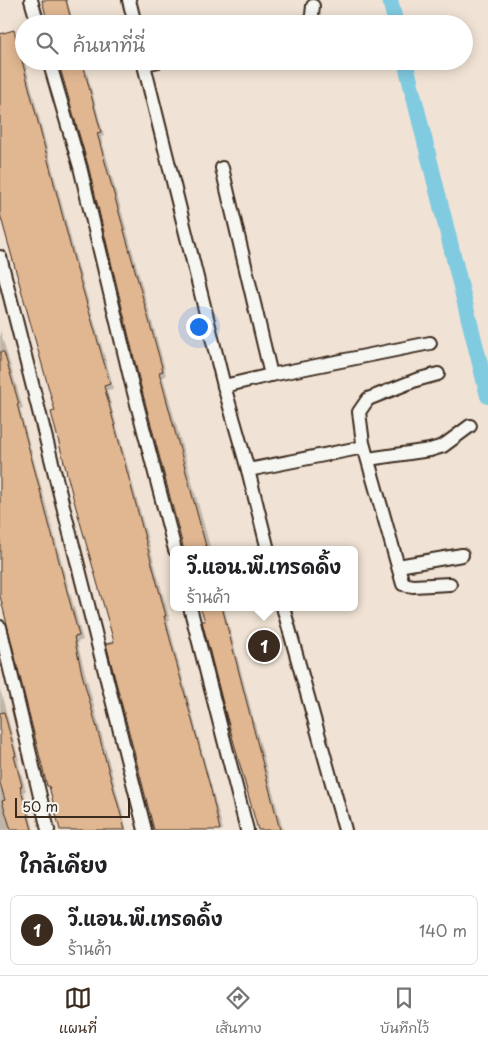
<!DOCTYPE html>
<html lang="th">
<head>
<meta charset="utf-8">
<style>
  :root { --surface:#fff; --page:#f6f6f6; --text:#202124; --muted:#757577; --line:#e0e0e0; --accent:#3b2a1e }
  body { margin:0; font-family:"Playpen Sans","Playpen Sans Thai",sans-serif; background:var(--page); color:var(--text) }
  .scale { position:absolute; left:15px; bottom:12px; width:115px; box-sizing:border-box; padding-left:5px; border:2px solid #3b2a1e; border-top:0; font-size:14px; line-height:18px; white-space:nowrap; color:#3b2a1e; -webkit-text-stroke:4px #f6f6f2; paint-order:stroke }
  .you { position:absolute; left:198px; top:326px; width:18px; height:18px; margin:-12px; border:4px solid #fff; border-radius:50%; background:#1a73e8; box-shadow:0 0 0 8px #1a73e833 }
  .badge { display:grid; place-items:center; width:32px; height:32px; border-radius:50%; background:var(--accent); color:#fff; font-size:16px; font-weight:700 }
  .pin { position:absolute; translate:-50% -50%; border:2px solid #fff; box-shadow:0 1px 5px #0006 }
  .popup { position:absolute; left:170px; top:546px; width:188px; height:65px; box-sizing:border-box; display:grid; place-content:center; border-radius:8px; background:var(--surface); filter:drop-shadow(0 1px 4px #0005); font-size:16px; white-space:nowrap; color:var(--muted) }
  .popup b { font-size:19px; color:var(--text) }
  .popup::after { content:''; position:absolute; left:50%; top:100%; margin-left:-10px; border:10px solid transparent; border-top-color:var(--surface) }
  .list { margin:0; padding:0; list-style:none }
  h2 { display:flex; justify-content:space-between; align-items:center; height:65px; margin:0; padding:0 20px; font-size:21px }
  h2 small { font-size:16px; font-weight:400; color:var(--muted) }
  .list li { display:grid; grid-template-columns:32px 1fr auto; gap:15px; align-items:center; box-sizing:border-box; height:70px; margin:0 10px 10px; padding:0 10px; border:1px solid var(--line); border-radius:8px }
  .list b { display:block; font-size:19px; white-space:nowrap }
  .list p { margin:0; font-size:16px; white-space:nowrap; color:var(--muted) }
  .list em { font-size:16px; font-style:normal; color:var(--muted) }
  .icon { flex:none; width:28px; height:28px; fill:none; stroke:currentColor; stroke-width:2; stroke-linecap:round; stroke-linejoin:round }
  .map { position:relative; flex:none; width:488px; height:830px; overflow:hidden }
  .search { position:absolute; background:var(--surface); box-shadow:0 2px 12px #0003; left:15px; right:15px; top:15px; height:55px; display:flex; align-items:center; gap:12px; box-sizing:border-box; padding:0 18px; border-radius:28px; color:var(--muted); font-size:19px }
  .sheet { height:145px; background:var(--surface) }
  nav { display:flex; justify-content:space-around; align-items:center; box-sizing:border-box; height:70px; border-top:1px solid var(--line); background:var(--surface); font-size:14px; color:var(--muted) }
  nav a { display:grid; justify-items:center; gap:2px }
  nav .on { color:var(--accent) }
  .map>svg:first-child { display:block }
</style>
</head>
<body>
<div class="map">
<svg width="488" height="830" viewBox="0 0 488 830">
  <rect width="100%" height="100%" fill="#f0e3d5"/>
  <filter id="ink" filterUnits="userSpaceOnUse"><feTurbulence type="fractalNoise" baseFrequency=".02" numOctaves="2"/><feDisplacementMap in="SourceGraphic" scale="10" xChannelSelector="R" yChannelSelector="G"/><feConvolveMatrix kernelMatrix="1 2 1 2 8 2 1 2 1" color-interpolation-filters="sRGB"/></filter>
  <g filter="url(#ink)">
    <g fill="#0003">
      <polygon points="43,0 67,0 74,24 50,24"/>
      <polygon points="14,32 18,36 77,262 111,378 113,389 107,390 170,620 168,621 178,660 223,830 156,830 116,643 57,412 0,207 0,36"/>
      <polygon points="60,61 84,61 104,136 101,137 164,365 166,376 163,377 211,550 185,550 89,164"/>
      <polygon points="0,330 23,408 20,409 83,640 77,642 127,830 61,830 51,788 48,786 0,593"/>
      <polygon points="201,607 224,607 283,830 258,830 206,621"/>
      <polygon points="0,689 19,760 18,761 26,791 24,791 34,830 0,830"/>
    </g>
    <g fill="none" stroke-linecap="round" stroke-linejoin="round">
      <g stroke="#81cbe1" stroke-width="16">
        <polyline points="390,0 396,24"/>
        <polyline points="405,61 488,396"/>
      </g>
    </g>
    <g fill="#e1b792" stroke="#3b2a1e">
      <polygon points="42,0 66,0 72,24 48,24"/>
      <polygon points="14,30 73,256 107,373 110,384 104,386 166,616 164,616 174,654 211,790 220,830 154,830 130,736 106,644 114,642 73,497 51,412 55,411 0,214 0,34"/>
      <polygon points="58,61 82,61 101,132 97,133 160,360 163,371 159,372 207,550 184,550 140,383 88,165"/>
      <polygon points="0,352 4,352 19,404 17,404 79,636 74,637 82,674 125,830 60,830 49,786 47,786 0,596"/>
      <polygon points="200,607 222,607 280,830 258,830 224,707 202,621 205,621"/>
      <polygon points="4,712 16,756 14,756 22,786 20,787 32,830 11,830 2,801 5,800 0,783 0,713"/>
    </g>
    <g fill="none" stroke-linecap="round" stroke-linejoin="round">
      <g stroke="#3b2a1e" stroke-width="16">
        <g id="minor">
          <polyline points="31,0 38,24"/>
          <polyline points="129,0 135,24"/>
          <polyline points="311,24 313,6"/>
          <polyline points="49,61 80,167 131,381 175,550"/>
          <polyline points="143,61 224,386 248,470 268,550"/>
          <polyline points="144,64 159,61"/>
          <polyline points="222,168 271,375 224,386"/>
          <polyline points="0,257 145,830"/>
          <polyline points="438,374 416,380 368,399 359,412 363,443 403,584 413,586 450,584"/>
          <polyline points="271,375 430,343"/>
          <polyline points="368,459 430,450 443,446 470,426"/>
          <polyline points="248,470 364,447"/>
          <polyline points="398,566 462,555"/>
          <polyline points="190,607 247,830"/>
          <polyline points="283,607 345,830"/>
          <polyline points="0,627 48,830"/>
        </g>
      </g>
      <use href="#minor" stroke="#f6f6f2" stroke-width="12"/>
    </g>
  </g>
</svg>
<div class="scale">50 m</div>
<div class="you"></div>
<div class="pin badge" style="left:264px;top:646px">1</div>
<div class="popup"><b>วี.แอน.พี.เทรดดิ้ง</b>ร้านค้า</div>
<div class="search"><svg class="icon" aria-label="search" viewBox="0 0 24 24"><circle cx="10" cy="10" r="6"/><path d="M15 15l6 6"/></svg>ค้นหาที่นี่</div>
</div>
<section class="sheet">
<h2>ใกล้เคียง<small></small></h2>
<ul class="list">
<li><span class="badge">1</span><div><b>วี.แอน.พี.เทรดดิ้ง</b><p>ร้านค้า</p></div><em>140 m</em></li>
</ul>
</section>
<nav>
<a class="on"><svg class="icon" aria-label="map" viewBox="0 0 24 24"><path d="M3 6l6-2 6 2 6-2v14l-6 2-6-2-6 2zM9 4v14M15 6v14"/></svg>แผนที่</a>
<a><svg class="icon" aria-label="directions" viewBox="0 0 24 24"><path d="M12 3l9 9-9 9-9-9zM9 14v-3h6M13 9l2 2-2 2"/></svg>เส้นทาง</a>
<a><svg class="icon" aria-label="saved" viewBox="0 0 24 24"><path d="M7 4h10v16l-5-4-5 4z"/></svg>บันทึกไว้</a>
</nav>
</body>
</html>
